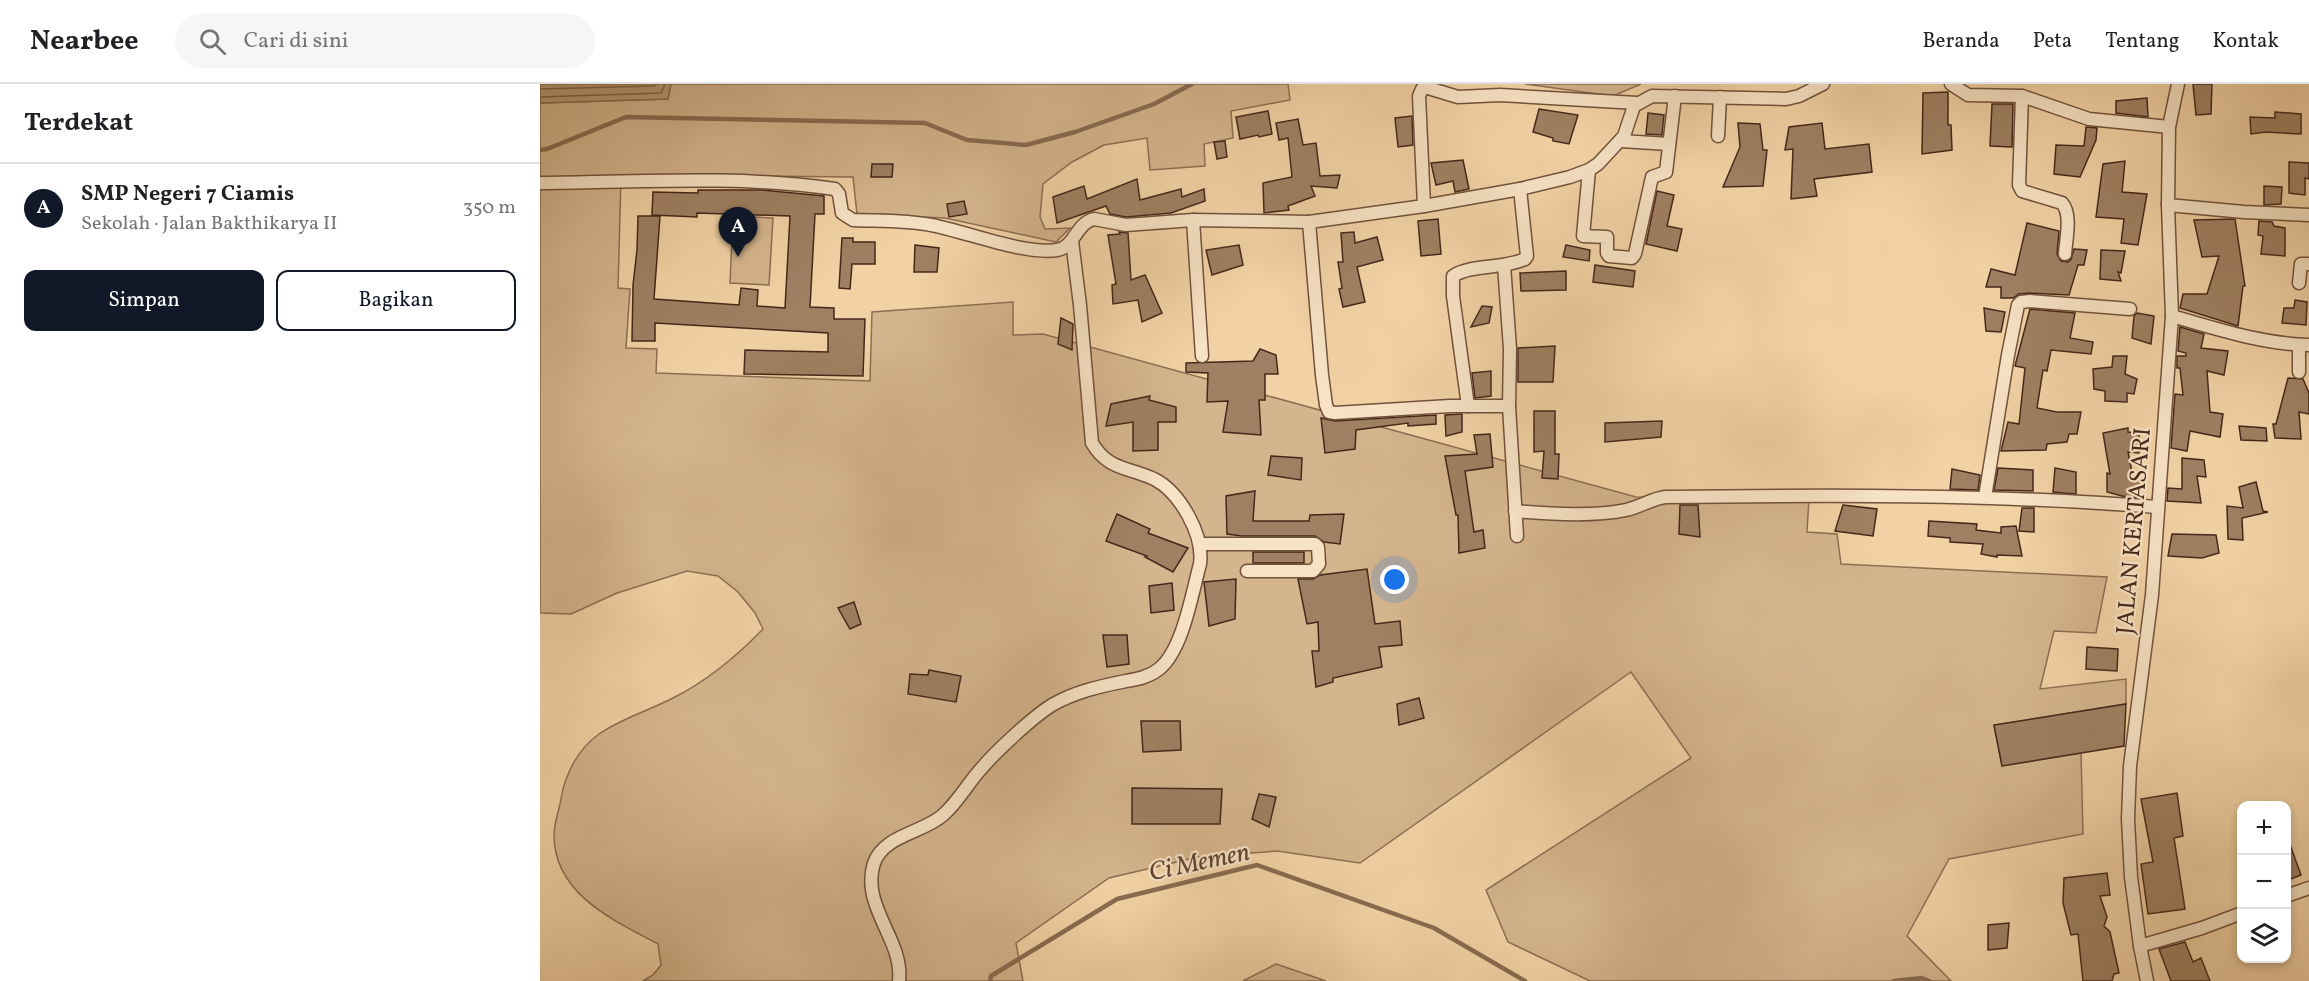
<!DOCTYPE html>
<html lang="id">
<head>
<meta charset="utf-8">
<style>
  :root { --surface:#fff; --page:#f6f6f6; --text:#202124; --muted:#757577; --line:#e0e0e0; --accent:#111827 }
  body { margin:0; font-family:Vollkorn,serif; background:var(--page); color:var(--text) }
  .controls { position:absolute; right:18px; bottom:18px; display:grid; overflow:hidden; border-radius:12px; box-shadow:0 3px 9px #0003 }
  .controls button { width:54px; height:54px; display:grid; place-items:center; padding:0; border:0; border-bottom:2px solid var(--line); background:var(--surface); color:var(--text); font:30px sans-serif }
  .you { position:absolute; left:855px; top:496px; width:21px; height:21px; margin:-15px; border:4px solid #fff; border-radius:50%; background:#1a73e8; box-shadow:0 0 0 9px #1a73e833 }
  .badge { display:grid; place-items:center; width:39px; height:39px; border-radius:50%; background:var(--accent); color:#fff; font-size:20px; font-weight:700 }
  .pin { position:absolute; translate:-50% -50px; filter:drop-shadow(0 2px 3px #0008) }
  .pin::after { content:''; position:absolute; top:32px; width:21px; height:18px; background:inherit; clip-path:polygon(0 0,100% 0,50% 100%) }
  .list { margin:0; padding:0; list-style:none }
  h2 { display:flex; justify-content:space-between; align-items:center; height:78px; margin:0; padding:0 24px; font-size:26px }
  h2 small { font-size:20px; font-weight:400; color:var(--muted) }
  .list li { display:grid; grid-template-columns:39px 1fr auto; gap:18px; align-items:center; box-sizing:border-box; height:90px; padding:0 24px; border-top:2px solid var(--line) }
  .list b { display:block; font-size:22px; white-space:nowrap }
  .list p { margin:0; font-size:20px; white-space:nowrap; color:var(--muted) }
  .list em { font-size:20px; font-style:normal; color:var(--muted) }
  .actions { display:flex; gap:12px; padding:18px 24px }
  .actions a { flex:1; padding:14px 0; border:2px solid var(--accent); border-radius:12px; text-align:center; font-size:21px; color:var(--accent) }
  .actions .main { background:var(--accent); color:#fff }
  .icon { flex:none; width:33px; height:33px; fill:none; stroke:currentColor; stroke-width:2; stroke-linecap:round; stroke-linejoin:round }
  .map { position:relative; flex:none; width:1769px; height:897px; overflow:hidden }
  header { display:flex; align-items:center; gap:36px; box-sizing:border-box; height:84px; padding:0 30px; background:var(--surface); border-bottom:2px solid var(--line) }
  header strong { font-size:28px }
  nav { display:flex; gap:33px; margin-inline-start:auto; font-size:21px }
  .search { width:420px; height:54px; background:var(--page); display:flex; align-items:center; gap:15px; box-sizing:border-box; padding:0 21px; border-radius:33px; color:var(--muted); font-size:22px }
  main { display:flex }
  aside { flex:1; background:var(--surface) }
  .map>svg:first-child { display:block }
</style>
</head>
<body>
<header>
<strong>Nearbee</strong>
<div class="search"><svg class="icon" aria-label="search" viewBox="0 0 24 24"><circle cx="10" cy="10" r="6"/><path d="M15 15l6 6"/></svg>Cari di sini</div>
<nav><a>Beranda</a><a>Peta</a><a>Tentang</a><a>Kontak</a></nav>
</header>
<main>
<aside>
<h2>Terdekat<small></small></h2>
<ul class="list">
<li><span class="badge">A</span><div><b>SMP Negeri 7 Ciamis</b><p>Sekolah · Jalan Bakthikarya II</p></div><em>350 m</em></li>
</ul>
<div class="actions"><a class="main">Simpan</a><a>Bagikan</a></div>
</aside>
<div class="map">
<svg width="1769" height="897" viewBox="0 0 1769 897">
  <rect width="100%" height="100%" fill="#f2d2a5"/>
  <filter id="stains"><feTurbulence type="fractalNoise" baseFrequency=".00333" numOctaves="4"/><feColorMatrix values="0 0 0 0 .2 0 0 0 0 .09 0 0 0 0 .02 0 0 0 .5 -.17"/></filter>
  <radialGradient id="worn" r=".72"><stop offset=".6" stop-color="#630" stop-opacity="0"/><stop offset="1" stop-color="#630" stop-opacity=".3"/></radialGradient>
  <g fill="#d5b58d" stroke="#8e6e53" stroke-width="1.5">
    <path d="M131,0H748L750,16L691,27L693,54L664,60L665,82L610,86L607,54L564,61L532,78L503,100L500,133L505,145L530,144L516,158L405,134L317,130L313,93L141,91L81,93L78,204L90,205L86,264L117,265L116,289L330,297L332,228L473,218V251L503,250L1096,413L1269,414L1267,448L1297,450L1301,480L1567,493L1556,549L1514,547L1500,605L1586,595V620L1454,641L1462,682L1541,669L1543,750L1409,775L1367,852L1411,897H1050L968,858L946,806L1151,674L1091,588L820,779L737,767L658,773L569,794L476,859L483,897H103L113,891L121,881L118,860C73,836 14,810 14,751C14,739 19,727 21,715C25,690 38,665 59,650C82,634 108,627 133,614C167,597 197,572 223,545L215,529L198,508L178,492L147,487L77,509L31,530L0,529V19L128,15Z"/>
    <polygon points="985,0 1101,0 1073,12"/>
    <polygon points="193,132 233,134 229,201 190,199"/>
    <polygon points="736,880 786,897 703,897"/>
  </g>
  <polygon fill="#b89875" stroke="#8a6b50" stroke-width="1.5" points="0,0 131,0 128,15 0,19"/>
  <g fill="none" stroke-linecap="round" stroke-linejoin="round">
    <g stroke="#7f6047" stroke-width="1.5">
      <polyline points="0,5 114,2 117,0"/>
      <polyline points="0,13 121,9 125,0"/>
    </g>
    <g stroke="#8a6b50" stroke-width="4.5">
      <polyline points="0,66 7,65 86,33 385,39 427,56 486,61 535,48 614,20 652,0"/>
      <polyline points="450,897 451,892 577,815 717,781 894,844 985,897"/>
      <polyline points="1354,897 1382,894 1389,897"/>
    </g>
  </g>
  <g fill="#9f8062" stroke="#462719" stroke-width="1.5">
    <polygon points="1653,0 1672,0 1671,30 1656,31"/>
    <polygon points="1408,8 1408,41 1411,41 1412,66 1382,70 1383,9"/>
    <polygon points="1607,14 1608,33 1576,29 1576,17"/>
    <polygon points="1452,20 1473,20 1472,63 1450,62"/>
    <polygon points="999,25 1038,31 1029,60 1013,57 1013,54 993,48"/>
    <polygon points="728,27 732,50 719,53 718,51 700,55 696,33"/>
    <polygon points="1735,28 1761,30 1761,50 1726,48 1711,50 1710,33 1735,34"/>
    <polygon points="1108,29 1124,31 1122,51 1106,50"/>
    <polygon points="872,32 873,61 858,63 855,34"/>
    <polygon points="758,35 763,61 776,59 780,92 800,91 797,104 771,102 775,112 748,122 749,126 724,129 723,99 752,93 748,54 739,56 736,39"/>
    <polygon points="1198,39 1220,40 1223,66 1227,66 1223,102 1183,103 1200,63"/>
    <polygon points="1282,39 1285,65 1329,60 1332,88 1274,95 1277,112 1251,115 1253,65 1245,66 1249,43"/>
    <polygon points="1546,43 1557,44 1556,56 1540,93 1514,90 1516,61 1544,62"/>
    <polygon points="685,57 687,73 677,75 674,58"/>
    <polygon points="923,76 929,105 915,108 913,97 896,101 891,79"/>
    <polygon points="1585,77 1582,108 1607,110 1598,161 1581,159 1584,135 1556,133 1563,80"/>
    <polygon points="1749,78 1769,79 1769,95 1765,94 1765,111 1749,109"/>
    <polygon points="332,80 353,80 352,93 331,93"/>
    <polygon points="597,95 600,116 641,105 642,113 664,105 665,117 631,129 586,133 570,130 566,122 517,139 513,113 544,102 547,115"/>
    <polygon points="1724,102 1742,103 1741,120 1724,121"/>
    <polygon points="158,106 221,106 284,112 284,130 275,130 270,223 294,224 294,235 325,235 323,292 204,290 205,266 288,268 288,249 115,239 115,257 92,257 93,201 97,166 98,132 120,132 114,215 199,221 201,204 218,206 217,222 245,224 250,132 157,129 157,133 112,131 113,108 158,109"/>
    <polygon points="1117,107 1134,111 1127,142 1142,145 1137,167 1106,160"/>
    <polygon points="424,117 427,130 409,133 407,120"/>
    <polygon points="898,135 901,170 881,172 878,137"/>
    <polygon points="1695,135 1705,202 1703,202 1698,242 1640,224 1643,210 1667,210 1679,172 1662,173 1654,136"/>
    <polygon points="1719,137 1732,138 1734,142 1745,144 1745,172 1721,170 1723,152 1718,151"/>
    <polygon points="1487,139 1519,147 1517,170 1521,177 1528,178 1531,175 1534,165 1547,166 1544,181 1538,181 1529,211 1489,209 1479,210 1473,214 1461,214 1461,203 1446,203 1451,185 1475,191"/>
    <polygon points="579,148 588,149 591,196 605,191 622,229 602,238 598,216 573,220 572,201 576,200 568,151 580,150"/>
    <polygon points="814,148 815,159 837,153 843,176 817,183 825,218 803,223 799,205 802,204 798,178 803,178 801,149"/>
    <polygon points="302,154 313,154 313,158 335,158 335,180 312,180 310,205 299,204"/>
    <polygon points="375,161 399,164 397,188 374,188"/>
    <polygon points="699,161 703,181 672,191 666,166"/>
    <polygon points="1026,161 1050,166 1049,177 1023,173"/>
    <polygon points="1561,166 1585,167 1581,189 1578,188 1581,197 1560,195"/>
    <polygon points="1055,181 1095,187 1093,203 1053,198"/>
    <polygon points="1026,187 1026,206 981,207 980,189"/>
    <polygon points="1755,216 1767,218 1766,241 1742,239 1744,224 1754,224"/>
    <polygon points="942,222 952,223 949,239 931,243"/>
    <polygon points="1444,224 1465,228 1461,248 1446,247"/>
    <polygon points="1490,225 1535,229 1530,254 1553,258 1551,270 1511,266 1507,287 1503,286 1497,324 1517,328 1541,328 1537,350 1529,350 1527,358 1507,360 1506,366 1461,367 1468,338 1479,340 1485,284 1475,282"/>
    <polygon points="1597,229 1614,232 1611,260 1592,254 1594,232"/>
    <polygon points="521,234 533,240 532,266 518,260"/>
    <polygon points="1640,243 1664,250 1661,264 1688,267 1684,291 1667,287 1670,328 1683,330 1680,353 1650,347 1647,367 1631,364 1635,310 1643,311 1640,284 1637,284 1637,272 1646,272 1646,269 1638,267"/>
    <polygon points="1015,262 1013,298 978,298 978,264"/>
    <polygon points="720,265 736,271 738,290 725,290 725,316 719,316 721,351 683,348 688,317 667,318 668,289 646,288 646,279 713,277"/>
    <polygon points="1573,272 1587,272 1585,290 1597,295 1594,310 1587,309 1587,318 1565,317 1565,307 1554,305 1553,285 1572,283"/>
    <polygon points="951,287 951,312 935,314 932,289"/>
    <polygon points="1748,294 1763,295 1769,309 1769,330 1759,328 1761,355 1735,354 1733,340 1736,340"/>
    <polygon points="610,312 609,316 636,323 636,338 618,338 618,366 593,367 593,338 566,342 571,320"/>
    <polygon points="994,327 1015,327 1015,370 1019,370 1018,395 1002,394 1004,367 994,368"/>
    <polygon points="922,330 922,348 906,352 905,331"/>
    <polygon points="896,331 896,340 868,342 868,339 816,346 815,365 785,369 781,334 795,337"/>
    <polygon points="1122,337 1121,353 1065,358 1065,339"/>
    <polygon points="1699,342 1726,344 1727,357 1701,356"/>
    <polygon points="1588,344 1588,348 1599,349 1599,369 1588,368 1593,393 1600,394 1600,414 1582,412 1567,408 1567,389 1570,390 1563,349"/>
    <polygon points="950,350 953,383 925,387 934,448 943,446 945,464 919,469 918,431 916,431 905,372 937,370 934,351"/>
    <polygon points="731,372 762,374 761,396 728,391"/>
    <polygon points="1642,374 1664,376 1666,393 1657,392 1661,419 1627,417 1628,404 1642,405"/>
    <polygon points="1458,384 1493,386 1493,407 1454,406"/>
    <polygon points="1515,384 1536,388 1536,410 1513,408"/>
    <polygon points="1412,385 1440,391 1438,406 1410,405"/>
    <polygon points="1716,398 1723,427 1728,428 1702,434 1703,456 1688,455 1687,422 1703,424 1699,403"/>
    <polygon points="715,407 713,437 769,437 770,431 804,430 800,460 784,458 775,452 702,452 687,450 686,412"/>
    <polygon points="1140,421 1158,421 1160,453 1139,450"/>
    <polygon points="1303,421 1337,425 1333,452 1295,447"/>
    <polygon points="1482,424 1494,424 1494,448 1479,447"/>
    <polygon points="577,430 610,445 608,449 648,464 633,488 605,473 607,472 566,457"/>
    <polygon points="1389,437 1437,440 1436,446 1461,449 1461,443 1476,442 1482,472 1457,471 1457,473 1441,470 1443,460 1410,458 1410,454 1388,452"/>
    <polygon points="1632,450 1676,451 1679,469 1662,474 1628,472"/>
    <rect x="713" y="468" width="51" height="11"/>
    <polygon points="827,485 835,540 860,537 862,561 839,563 842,583 793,594 793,598 776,603 772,567 779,567 778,538 767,540 758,495 773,495 780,491"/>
    <polygon points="696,495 695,535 669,542 664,498"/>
    <polygon points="632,499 634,526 611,529 609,502"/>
    <polygon points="314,518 321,540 310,545 298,524"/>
    <polygon points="563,551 587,551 589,580 567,583"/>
    <polygon points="1547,563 1578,565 1577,587 1546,585"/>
    <polygon points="389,586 421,592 416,618 368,610 370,590 388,591"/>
    <polygon points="879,614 884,634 859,641 857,620"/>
    <polygon points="1586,620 1584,662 1462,682 1454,641"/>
    <polygon points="601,637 640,637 641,666 603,668"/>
    <polygon points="592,704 682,705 680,740 592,740"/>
    <polygon points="1637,709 1643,752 1634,754 1645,825 1608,830 1601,780 1613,778 1601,715"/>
    <polygon points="719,710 736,713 729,743 712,735"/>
    <polygon points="1748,755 1761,791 1746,797 1746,756"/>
    <polygon points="1567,789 1570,811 1560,812 1567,833 1564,842 1570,848 1579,889 1574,890 1572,897 1543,897 1538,850 1531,851 1523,819 1524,794"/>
    <polygon points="1469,839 1467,864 1448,866 1448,841"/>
    <polygon points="1645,858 1653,878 1661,874 1670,897 1631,897 1619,865"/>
  </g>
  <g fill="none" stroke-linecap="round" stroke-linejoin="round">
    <g stroke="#71523c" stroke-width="15">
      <g id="minor">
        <polyline points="1411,0 1428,11 1482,12 1549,35 1629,43"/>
        <path d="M1482,12L1479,101L1482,107L1522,119C1532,130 1526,155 1525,170"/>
        <polyline points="1178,52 1180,13"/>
        <polyline points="1081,57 1129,60"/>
        <polyline points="1049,86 1043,152 1067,153 1067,169 1069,172 1092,174 1095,170 1112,93 1126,88 1135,12"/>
        <path d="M0,99C99,98 198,91 295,105L299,110L302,129L313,136C339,137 366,136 391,141C425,147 483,171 517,166C535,163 536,139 554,135L586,141L653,136L769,138L884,122L980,105L1030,93L1049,86L1058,80L1084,52L1094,22L1112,12L1246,15L1259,12L1283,0"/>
        <polyline points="1628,121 1704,128 1769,131"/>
        <polyline points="884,122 879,12 882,5 885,3 918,13 960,11 1097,19"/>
        <polyline points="653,136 662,272"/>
        <polyline points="769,138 782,291 786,321 789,328 795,329 910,322 969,322"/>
        <polyline points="964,181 970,265 969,322 977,452"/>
        <polyline points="1759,199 1761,180 1769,180"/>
        <path d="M1632,232C1677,245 1722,260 1769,261"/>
        <polyline points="1759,261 1759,288"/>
        <path d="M928,322L913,212V192C932,180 964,185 985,175L987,172L980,105"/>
        <polyline points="1445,413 1468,271 1478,221 1481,218 1490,217 1590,225"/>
        <path d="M975,427C1007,430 1054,433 1086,426C1100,423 1111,415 1125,413C1289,411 1453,410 1617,423"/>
        <polyline points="660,460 775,460 778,463 779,480 773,487 707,487"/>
        <polyline points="1746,812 1769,804"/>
        <polyline points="1600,862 1662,844 1702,829"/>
        <path d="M359,897C364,856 320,822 334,779C344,751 383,749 403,731C418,718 428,699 441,685C455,668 494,632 512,621C534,608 561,602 586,597C598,595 609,593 619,585C643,566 652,509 660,480C664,451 640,408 614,395C588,383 568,386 552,359L540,221L532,157"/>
        <polyline points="1607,897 1600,862 1591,793 1588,735 1590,682 1612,511 1632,232 1628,121 1629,43 1638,0"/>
      </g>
    </g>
    <use href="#minor" stroke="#f7e2c4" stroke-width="12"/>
  </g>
  <g text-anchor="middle" stroke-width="4.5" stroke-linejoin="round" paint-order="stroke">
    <g font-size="24" fill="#462719" stroke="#f7e2c4">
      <text transform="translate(1593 447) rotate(-85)" y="8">JALAN KERTASARI</text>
    </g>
    <g font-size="26" font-style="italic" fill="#624330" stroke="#f7e2c4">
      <text transform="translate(659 777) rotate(-12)" y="9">Ci Memen</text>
    </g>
  </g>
  <rect width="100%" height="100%" filter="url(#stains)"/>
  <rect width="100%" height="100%" fill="url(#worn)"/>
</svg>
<div class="controls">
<button>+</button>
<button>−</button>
<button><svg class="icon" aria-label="layers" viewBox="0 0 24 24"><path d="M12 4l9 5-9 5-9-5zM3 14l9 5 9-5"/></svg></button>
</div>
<div class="you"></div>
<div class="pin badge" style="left:198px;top:173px">A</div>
</div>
</main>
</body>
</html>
